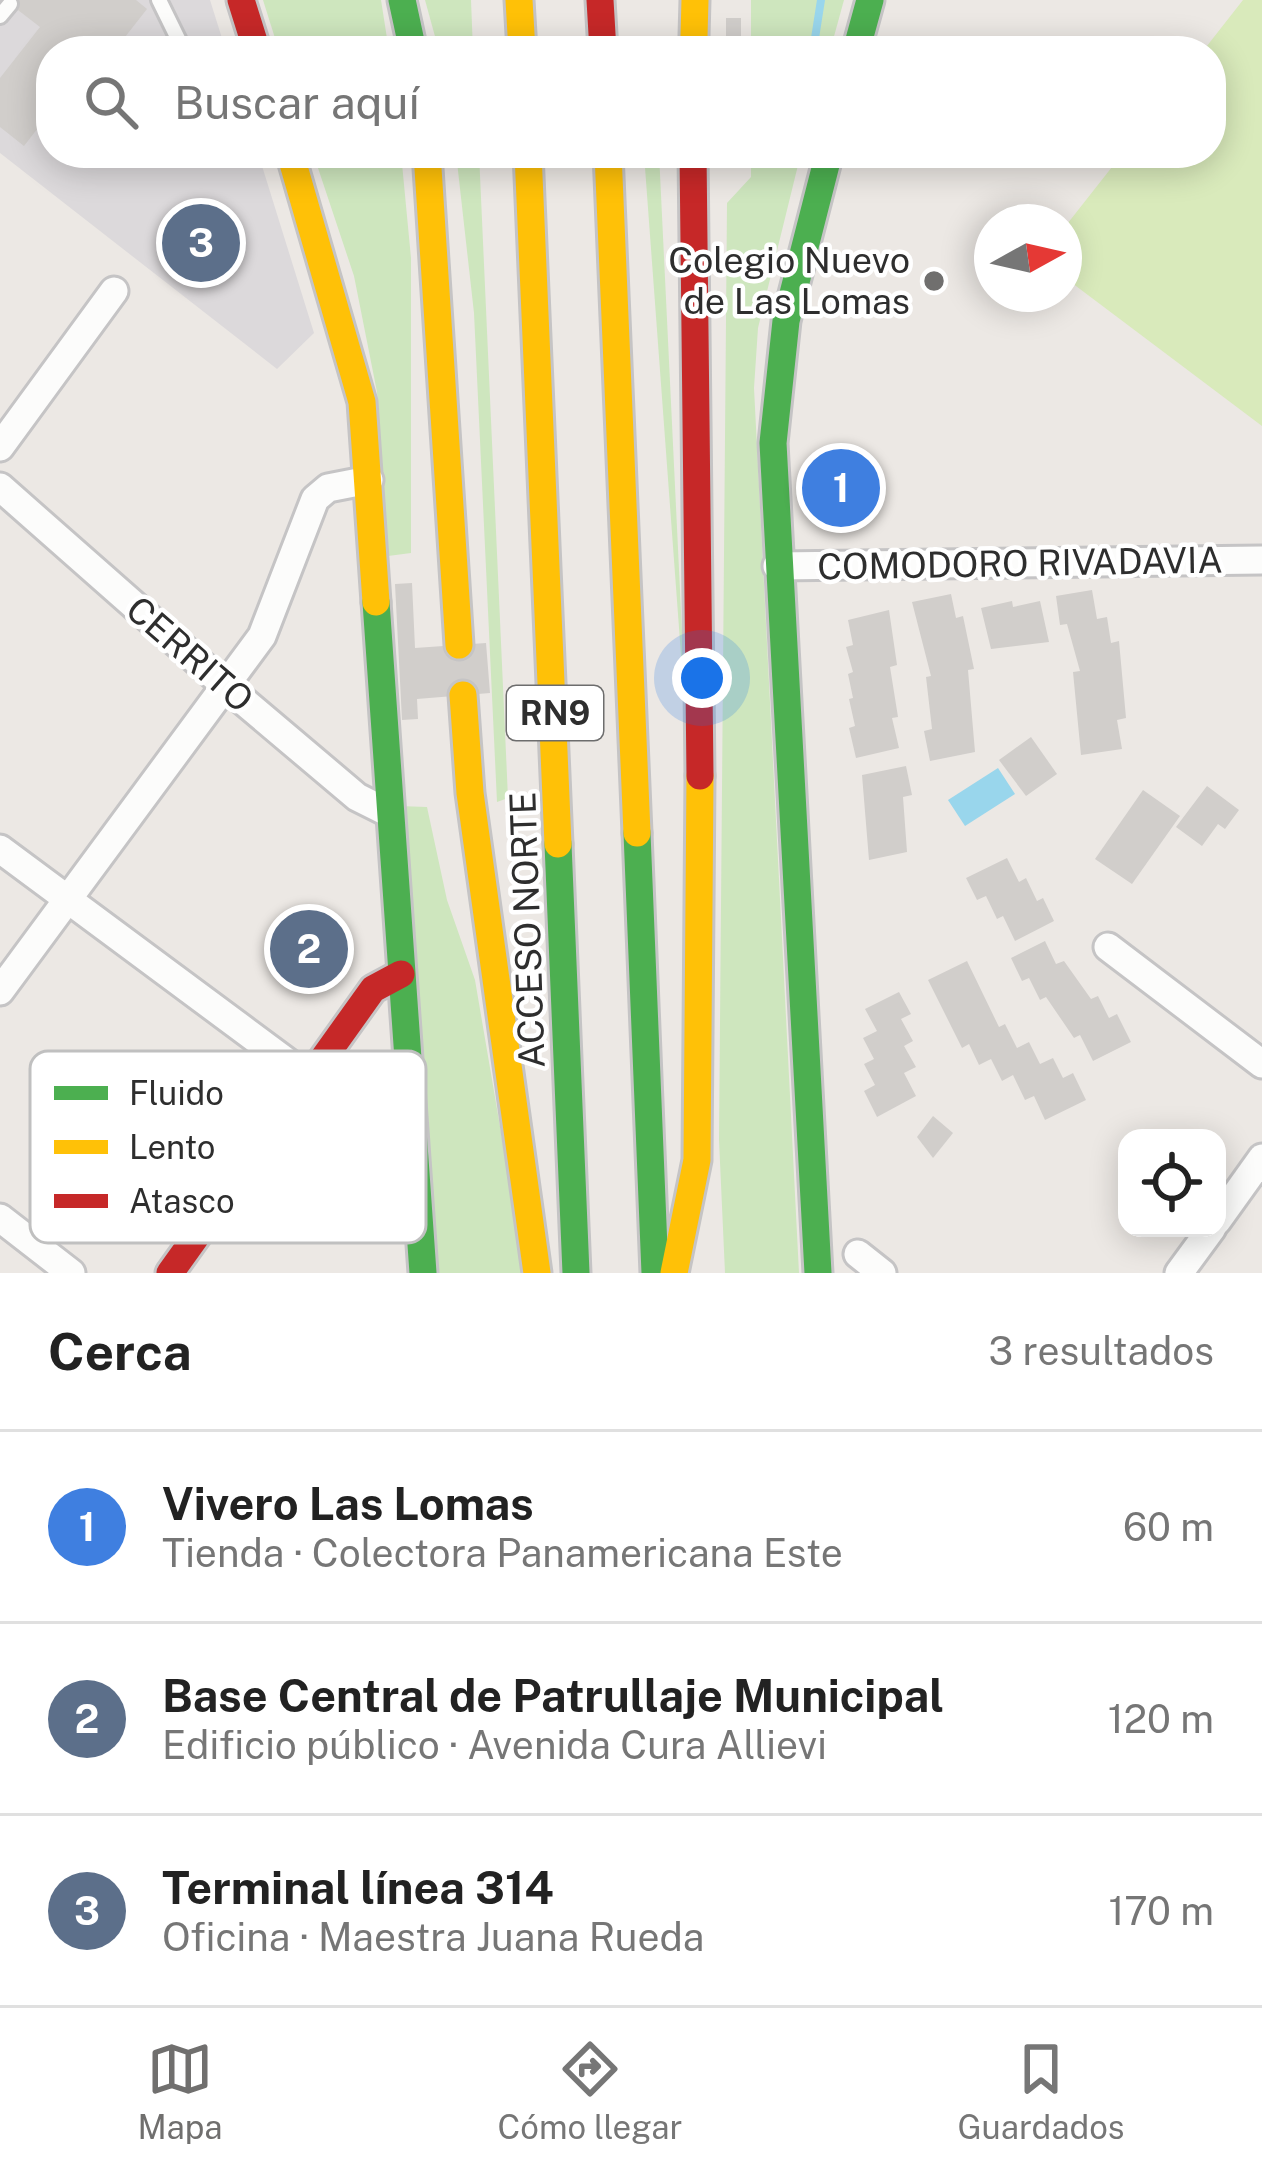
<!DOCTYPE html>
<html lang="es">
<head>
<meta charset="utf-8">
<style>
  :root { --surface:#fff; --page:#f2f2f2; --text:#222; --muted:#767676; --line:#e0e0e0; --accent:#706f6e }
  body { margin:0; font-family:"Public Sans",sans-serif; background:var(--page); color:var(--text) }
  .controls { position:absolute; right:36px; bottom:36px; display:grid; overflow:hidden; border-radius:24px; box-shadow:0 6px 30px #0003 }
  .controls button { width:108px; height:108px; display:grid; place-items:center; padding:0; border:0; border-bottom:3px solid var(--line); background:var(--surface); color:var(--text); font:60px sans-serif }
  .compass { position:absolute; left:974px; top:204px; width:108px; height:108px; border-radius:50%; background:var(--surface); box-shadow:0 6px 30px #0003; rotate:82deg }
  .you { position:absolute; left:702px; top:678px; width:42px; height:42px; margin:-30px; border:9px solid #fff; border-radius:50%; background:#1a73e8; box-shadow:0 0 0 18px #1a73e833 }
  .badge { display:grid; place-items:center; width:78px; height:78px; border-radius:50%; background:var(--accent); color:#fff; font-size:39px; font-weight:700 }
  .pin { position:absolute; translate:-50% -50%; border:6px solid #fff; box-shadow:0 3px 12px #0006 }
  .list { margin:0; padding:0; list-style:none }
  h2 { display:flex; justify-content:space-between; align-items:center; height:156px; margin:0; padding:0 48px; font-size:51px }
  h2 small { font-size:39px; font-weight:400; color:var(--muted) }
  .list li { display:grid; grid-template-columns:78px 1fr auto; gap:36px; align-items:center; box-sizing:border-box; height:192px; padding:0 48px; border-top:3px solid var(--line) }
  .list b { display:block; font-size:45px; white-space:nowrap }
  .list p { margin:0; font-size:39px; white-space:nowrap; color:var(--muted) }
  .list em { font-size:39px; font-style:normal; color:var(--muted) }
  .icon { flex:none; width:66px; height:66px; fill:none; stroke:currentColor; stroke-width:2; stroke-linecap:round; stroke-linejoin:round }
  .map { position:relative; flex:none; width:1262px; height:1273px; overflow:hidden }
  .search { position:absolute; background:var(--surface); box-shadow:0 6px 30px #0003; left:36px; right:36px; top:36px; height:132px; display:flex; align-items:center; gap:30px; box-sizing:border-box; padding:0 42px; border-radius:48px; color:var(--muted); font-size:45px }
  .sheet { height:732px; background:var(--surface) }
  nav { display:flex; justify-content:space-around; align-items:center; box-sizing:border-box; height:168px; border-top:3px solid var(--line); background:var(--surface); font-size:33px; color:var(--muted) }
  nav a { display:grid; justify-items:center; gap:6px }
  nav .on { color:var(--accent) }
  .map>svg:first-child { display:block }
</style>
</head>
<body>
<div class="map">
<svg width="1262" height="1273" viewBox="0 0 1262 1273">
  <rect width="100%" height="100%" fill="#ece8e4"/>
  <polygon fill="#dcd9db" points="0,0 210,0 226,51 51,51 51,153 258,153 314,333 277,369 0,153"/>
  <g fill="#cee6be">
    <polygon points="263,0 381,0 389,51 279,51"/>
    <polygon points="425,0 471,0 473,51 439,51"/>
    <polygon points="751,0 844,0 830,51 751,51"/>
    <polygon points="313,153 401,153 411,258 411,553 388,556 377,392 354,276"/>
    <polygon points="456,153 479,153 508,798 497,802 474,313"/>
    <polygon points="659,153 687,736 644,154"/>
    <polygon points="751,153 801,153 758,328 754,388 799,1273 725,1273 719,1140 727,203 751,177"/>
    <polygon points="399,806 427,807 447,900 475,980 525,1273 432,1273"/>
  </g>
  <polygon fill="#d9eabb" points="1243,0 1262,0 1262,426 1064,277 1064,228 1123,153 1211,153 1211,51 1203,51"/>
  <polygon fill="#99d6ec" points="998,768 1015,794 965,826 948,800"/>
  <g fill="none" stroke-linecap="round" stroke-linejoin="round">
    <polyline stroke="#99d6ec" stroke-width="8" points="813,51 821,0"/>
  </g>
  <g fill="#d1cecb">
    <polygon points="5,0 136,0 147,9 114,51 51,51 51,132 41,124 24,146 0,127 0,78 40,27"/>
    <polygon points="726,18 741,18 741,51 659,51 659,36 726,36"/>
    <polygon points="412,583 415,648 486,643 490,693 417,699 418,719 402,720 395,584"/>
    <polygon points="1092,590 1097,619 1107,617 1111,643 1119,641 1126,718 1117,720 1122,749 1081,755 1073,672 1080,671 1067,624 1060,625 1056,596"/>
    <polygon points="951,594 956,618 963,616 974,669 968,670 975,752 930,761 924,731 932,729 926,677 931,676 912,602"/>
    <polygon points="1012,601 1013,607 1040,601 1049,642 991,649 981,608"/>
    <polygon points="889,610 897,665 890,667 898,717 892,718 899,748 856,758 849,728 855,726 849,699 853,698 848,674 853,672 846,647 853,645 848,620"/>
    <polygon points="1031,737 1057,774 1026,796 999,760"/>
    <polygon points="906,766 912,795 903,797 907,852 869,860 862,775"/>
    <polygon points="1207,786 1239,810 1225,829 1218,824 1202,846 1176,827"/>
    <polygon points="1143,790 1180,816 1132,884 1095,859"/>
    <polygon points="1007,858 1019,882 1026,878 1037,901 1043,898 1054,921 1015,941 1003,916 997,919 986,896 977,900 966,878"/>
    <polygon points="1045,941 1056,964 1064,961 1091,999 1098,996 1109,1018 1117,1014 1131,1042 1093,1061 1080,1035 1074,1038 1046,997 1040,1000 1029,978 1022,981 1011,958"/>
    <polygon points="967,961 999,1027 1005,1024 1017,1048 1029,1042 1040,1064 1053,1058 1063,1078 1073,1073 1086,1100 1045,1120 1034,1096 1025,1100 1013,1075 1002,1081 991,1059 979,1065 969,1044 962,1048 928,980"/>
    <polygon points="899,992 911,1014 901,1019 913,1041 904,1046 916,1067 904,1073 916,1096 877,1117 864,1091 875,1085 864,1064 874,1059 863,1038 877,1031 865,1009"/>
    <polygon points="933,1116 953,1133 933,1158 917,1137"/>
  </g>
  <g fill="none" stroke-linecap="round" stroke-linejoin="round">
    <g stroke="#c5c4c5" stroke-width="20">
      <g id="lane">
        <polyline points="159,0 184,51"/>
        <polyline points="0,16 10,4"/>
      </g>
    </g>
    <g stroke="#c5c4c5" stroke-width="33">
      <g id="street">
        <polyline points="0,447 114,291"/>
        <polyline points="0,487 228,688 357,797 387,812"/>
        <polyline points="777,566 1262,560"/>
        <polyline points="0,849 310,1079"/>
        <polyline points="1108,947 1262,1064"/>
        <polyline points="0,991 262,636 315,499 328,488 369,480"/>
        <polyline points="0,1218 71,1273"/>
        <polyline points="1217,1221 1262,1158"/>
        <polyline points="858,1254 882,1273"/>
        <polyline points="1179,1273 1212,1228"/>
      </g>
    </g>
    <g stroke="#c5c4c5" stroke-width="33">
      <g id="fast">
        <polyline points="402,0 413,51"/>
        <polyline points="856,51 870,0"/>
        <polyline points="376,602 423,1273"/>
        <polyline points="637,833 655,1273"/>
        <polyline points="558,844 576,1273"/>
        <polyline points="818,1273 773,443 786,321 829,153"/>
      </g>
    </g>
    <g stroke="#c5c4c5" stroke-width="33">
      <g id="slow">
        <polyline points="519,0 522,51"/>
        <polyline points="694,36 695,0"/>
        <polyline points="290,153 362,402 376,602"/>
        <polyline points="427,153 459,645"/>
        <polyline points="528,153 558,844"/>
        <polyline points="608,153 637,833"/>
        <polyline points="463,695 470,793 537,1273"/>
        <polyline points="674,1273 697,1160 700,776"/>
      </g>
    </g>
    <g stroke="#c5c4c5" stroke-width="33">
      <g id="jam">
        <polyline points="241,0 257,51"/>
        <polyline points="600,0 603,51"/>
        <polyline points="693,153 700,776"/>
        <polyline points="170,1273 373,989 401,974"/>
      </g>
    </g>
    <use href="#lane" stroke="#fcfcfb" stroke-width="14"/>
    <use href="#street" stroke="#fcfcfb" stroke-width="27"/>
    <use href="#fast" stroke="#4caf50" stroke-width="27"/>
    <use href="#slow" stroke="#ffc107" stroke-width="27"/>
    <use href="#jam" stroke="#c62828" stroke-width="27"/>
  </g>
  <circle fill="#706f6e" stroke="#fff" stroke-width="4.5" cx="934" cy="281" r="12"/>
  <g text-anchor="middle" stroke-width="9" stroke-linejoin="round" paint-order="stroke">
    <rect fill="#fff" stroke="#6d6d6d" stroke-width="3" x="507" y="686" width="96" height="54" rx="9"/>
    <g font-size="33" font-weight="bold" fill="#2e2e2e">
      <text x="555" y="725">RN9</text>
    </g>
    <g font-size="36" fill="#2e2e2e" stroke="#fff" text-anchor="end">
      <text x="910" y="273">Colegio Nuevo<tspan x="910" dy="41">de Las Lomas</tspan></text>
    </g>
    <g font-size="36" fill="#2e2e2e" stroke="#fff">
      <text transform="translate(1020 563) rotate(-1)" y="13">COMODORO RIVADAVIA</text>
      <text transform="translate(190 654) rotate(41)" y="13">CERRITO</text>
      <text transform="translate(527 930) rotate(-92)" y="13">ACCESO NORTE</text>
    </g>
  </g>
  <rect x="30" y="1051" width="396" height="192" rx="18" fill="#fff" stroke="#c0c0c0" stroke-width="3"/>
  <rect x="54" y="1086" width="54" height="14" fill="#4caf50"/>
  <rect x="54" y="1140" width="54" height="14" fill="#ffc107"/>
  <rect x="54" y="1194" width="54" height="14" fill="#c62828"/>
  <g font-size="33" fill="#2e2e2e">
    <text x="129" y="1105">Fluido</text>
    <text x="129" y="1159">Lento</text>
    <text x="129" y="1213">Atasco</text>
  </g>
</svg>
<div class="controls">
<button><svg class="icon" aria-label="locate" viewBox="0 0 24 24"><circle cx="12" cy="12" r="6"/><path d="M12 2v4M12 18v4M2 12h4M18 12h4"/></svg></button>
</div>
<svg class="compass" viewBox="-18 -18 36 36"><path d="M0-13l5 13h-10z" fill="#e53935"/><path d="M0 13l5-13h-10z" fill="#767676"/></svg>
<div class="you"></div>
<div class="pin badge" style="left:841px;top:488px;background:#3f7fe0">1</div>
<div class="pin badge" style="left:309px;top:949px;background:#5c6f8a">2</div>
<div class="pin badge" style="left:201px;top:243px;background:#5c6f8a">3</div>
<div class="search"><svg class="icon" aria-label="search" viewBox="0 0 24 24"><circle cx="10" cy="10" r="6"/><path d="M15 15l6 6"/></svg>Buscar aquí</div>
</div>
<section class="sheet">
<h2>Cerca<small>3 resultados</small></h2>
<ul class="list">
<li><span class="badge" style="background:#3f7fe0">1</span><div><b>Vivero Las Lomas</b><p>Tienda · Colectora Panamericana Este</p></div><em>60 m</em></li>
<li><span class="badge" style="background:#5c6f8a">2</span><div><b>Base Central de Patrullaje Municipal</b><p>Edificio público · Avenida Cura Allievi</p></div><em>120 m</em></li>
<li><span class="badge" style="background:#5c6f8a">3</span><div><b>Terminal línea 314</b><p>Oficina · Maestra Juana Rueda</p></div><em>170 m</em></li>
</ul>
</section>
<nav>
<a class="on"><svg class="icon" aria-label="map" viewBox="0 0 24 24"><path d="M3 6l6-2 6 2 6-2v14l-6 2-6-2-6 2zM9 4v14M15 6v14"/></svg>Mapa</a>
<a><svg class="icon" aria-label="directions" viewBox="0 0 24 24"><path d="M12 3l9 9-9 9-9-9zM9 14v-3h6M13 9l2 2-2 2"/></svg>Cómo llegar</a>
<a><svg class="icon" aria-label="saved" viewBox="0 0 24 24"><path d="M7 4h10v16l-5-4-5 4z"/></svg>Guardados</a>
</nav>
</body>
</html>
